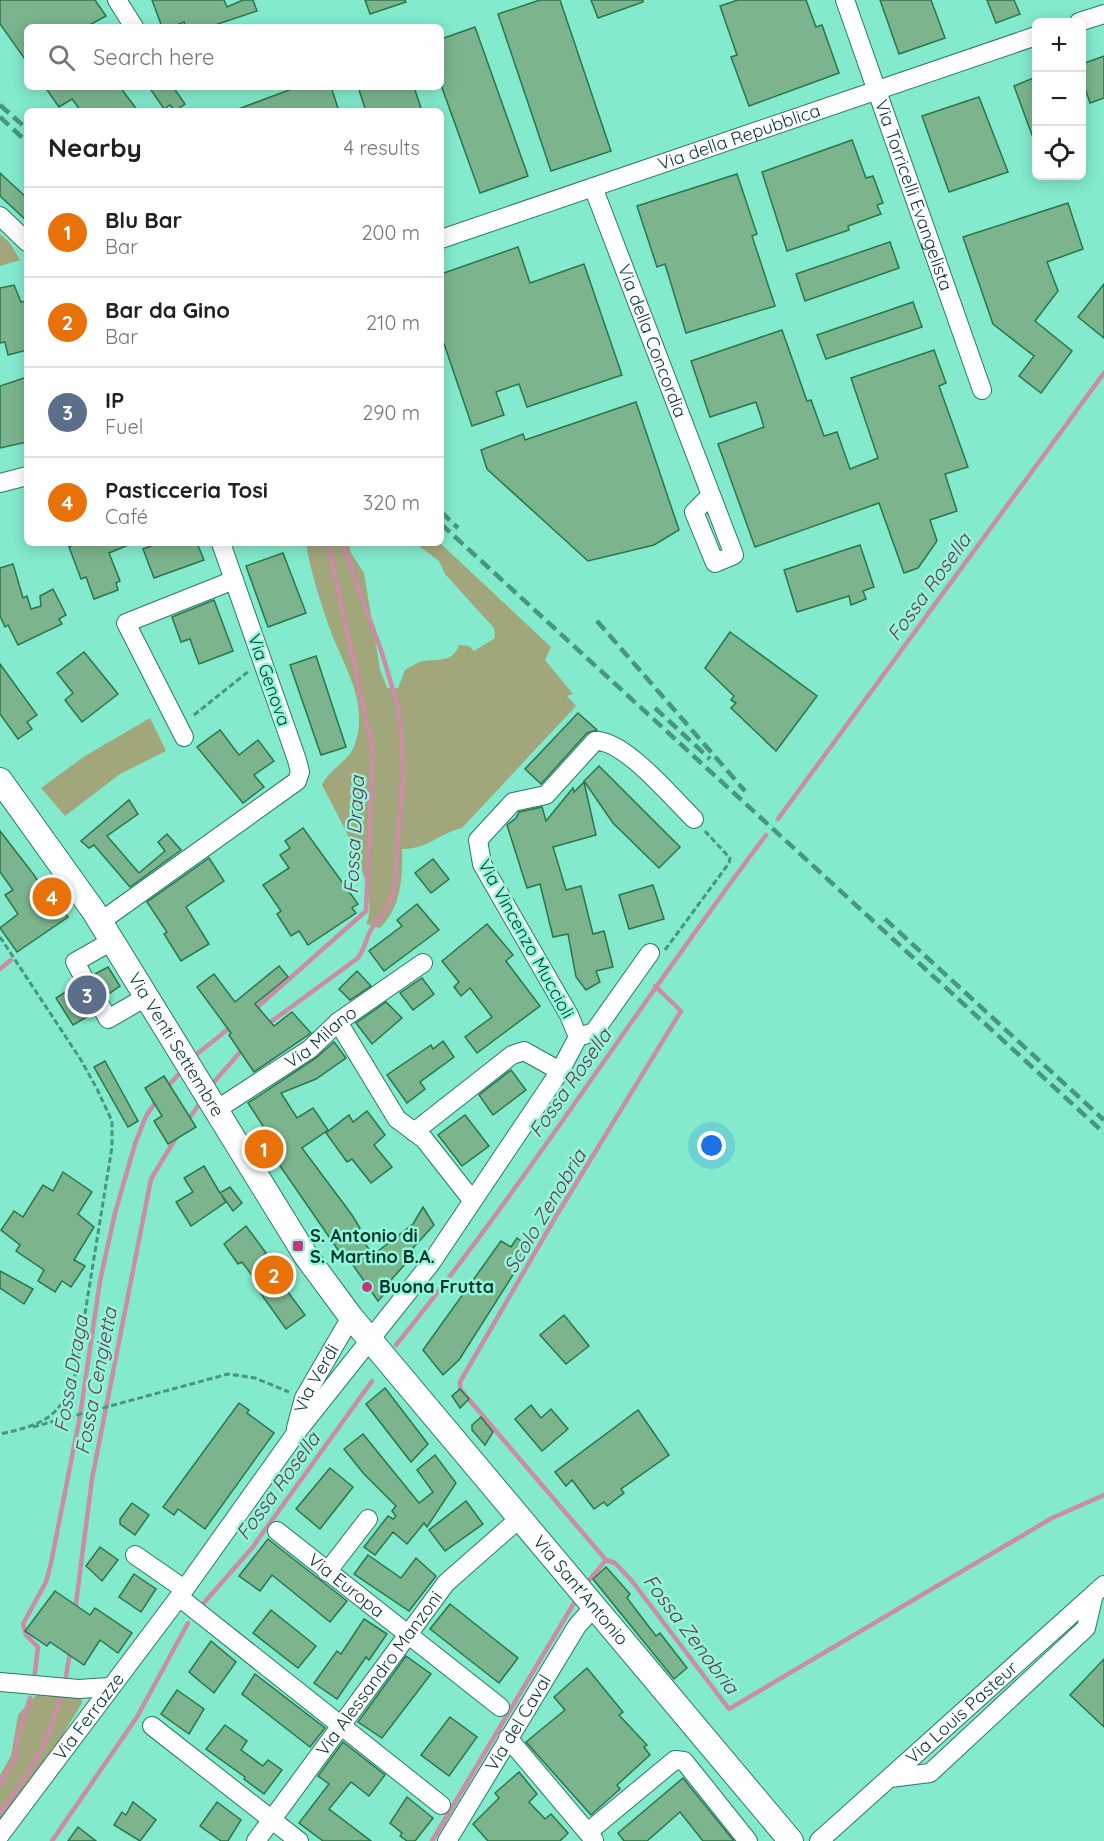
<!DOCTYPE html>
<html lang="en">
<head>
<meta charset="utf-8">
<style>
  :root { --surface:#fff; --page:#f6f6f6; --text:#202124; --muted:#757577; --line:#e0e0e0; --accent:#be387b }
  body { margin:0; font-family:Quicksand,sans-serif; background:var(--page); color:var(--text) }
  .controls { position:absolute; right:18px; top:18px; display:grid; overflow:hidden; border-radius:9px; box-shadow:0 3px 15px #0003 }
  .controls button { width:54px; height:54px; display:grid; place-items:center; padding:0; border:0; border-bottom:2px solid var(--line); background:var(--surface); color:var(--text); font:30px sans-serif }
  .you { position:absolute; left:712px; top:1146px; width:21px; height:21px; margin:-15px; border:4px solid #fff; border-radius:50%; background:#1a73e8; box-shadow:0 0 0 9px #1a73e833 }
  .badge { display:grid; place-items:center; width:39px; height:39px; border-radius:50%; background:var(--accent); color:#fff; font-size:20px; font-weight:700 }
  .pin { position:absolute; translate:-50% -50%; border:3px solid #fff; box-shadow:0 2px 6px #0006 }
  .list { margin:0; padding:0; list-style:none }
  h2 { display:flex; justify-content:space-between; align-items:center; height:78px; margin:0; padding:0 24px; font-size:26px }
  h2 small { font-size:20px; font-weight:400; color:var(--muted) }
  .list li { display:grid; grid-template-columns:39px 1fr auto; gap:18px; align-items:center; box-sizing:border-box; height:90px; padding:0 24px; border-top:2px solid var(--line) }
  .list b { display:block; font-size:22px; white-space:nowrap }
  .list p { margin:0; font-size:20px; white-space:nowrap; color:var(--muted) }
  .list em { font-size:20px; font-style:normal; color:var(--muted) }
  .icon { flex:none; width:33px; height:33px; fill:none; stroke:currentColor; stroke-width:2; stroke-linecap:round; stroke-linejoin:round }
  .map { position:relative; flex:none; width:1104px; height:1841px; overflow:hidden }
  .search { position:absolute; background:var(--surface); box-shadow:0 3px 15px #0003; left:24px; top:24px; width:420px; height:66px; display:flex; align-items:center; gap:15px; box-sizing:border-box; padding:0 21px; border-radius:9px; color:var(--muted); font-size:22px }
  .panel { position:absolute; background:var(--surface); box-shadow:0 3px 15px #0003; left:24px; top:108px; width:420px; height:438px; border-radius:9px }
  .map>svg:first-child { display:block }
</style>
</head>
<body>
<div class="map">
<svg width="1104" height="1841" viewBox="0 0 1104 1841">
  <rect width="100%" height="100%" fill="#83eacd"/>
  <g fill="#a1a67b">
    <polygon points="0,234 10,243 20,260 0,266"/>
    <path d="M306,543H349L351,553L364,573L380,669L387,688H398L405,670C410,667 416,663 422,661C438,659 453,663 459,645L469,646L474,651L495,638L494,628L445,574L439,561L415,543H440L551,647L545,660L573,694L567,696L576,706L462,828C437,834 429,849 402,849C403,876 401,908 380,928L366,924C382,891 338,816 322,785C329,769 347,763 354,747C369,706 348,674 333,637C323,611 310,570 306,543Z"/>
    <polygon points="150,718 166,751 120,774 65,816 41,788 85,756"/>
    <polygon points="51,1690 81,1696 82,1703 60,1739 0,1822 0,1775 11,1756 18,1715 35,1696"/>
  </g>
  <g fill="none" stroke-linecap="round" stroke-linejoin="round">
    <g stroke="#cb8ca5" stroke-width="4.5">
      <polyline points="778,819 1104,373"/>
      <polyline points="0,969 11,960"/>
      <polyline points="254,1010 366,911 373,752 328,543"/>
      <path d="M268,1024L358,958C365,949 366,937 372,928C381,914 391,907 394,891L403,772L401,732L397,703L382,653L342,543"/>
      <polyline points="197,1054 232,1026"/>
      <polyline points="213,1083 243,1049"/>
      <polyline points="166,1088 179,1074"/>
      <polyline points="187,1121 198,1106"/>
      <path d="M396,1345C528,1182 639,1003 766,835"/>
      <polyline points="606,1560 460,1389 460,1382 555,1218 681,1011 655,986"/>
      <polyline points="586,1584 606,1560 615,1563 632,1581 729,1709 1052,1518 1104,1495"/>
      <polyline points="202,1605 252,1548 372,1381"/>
      <polyline points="75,1611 92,1479 151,1179 177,1136"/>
      <polyline points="66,1676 70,1652"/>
      <polyline points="34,1680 38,1647 26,1635 23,1624 46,1582 51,1563 80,1416 100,1281 115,1213 135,1144 146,1116 157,1100"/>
      <polyline points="0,1783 15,1759 17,1739 30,1698"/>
      <path d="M0,1812C28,1776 48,1745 59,1700"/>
      <polyline points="52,1841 137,1717 188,1623"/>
      <polyline points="432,1841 577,1598"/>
    </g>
  </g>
  <g fill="#7bb48d" stroke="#2a7749" stroke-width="1.5">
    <polygon points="0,0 95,0 106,16 86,27 27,27 27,62 0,24"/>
    <polygon points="152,0 224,0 227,7 243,0 253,0 257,11 209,27 186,27 184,22 172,27 162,27"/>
    <polygon points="365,0 405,0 406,2 370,14"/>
    <polygon points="540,0 560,0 611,151 551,171 498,14"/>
    <polygon points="591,0 643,0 643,2 598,18"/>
    <polygon points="738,0 806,0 816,27 822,25 839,73 749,106 731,57 737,55 720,6"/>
    <polygon points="880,0 931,0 945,38 899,54"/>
    <polygon points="987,0 1014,0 1020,14 996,23"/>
    <polygon points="475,27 528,176 480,193 441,85 441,39"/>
    <polygon points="1104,56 1104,98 1090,103 1082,79 1082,64"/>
    <polygon points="1036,77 1036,143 1035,143 1014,86"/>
    <polygon points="45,87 120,87 138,111 81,111 72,99 59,107"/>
    <polygon points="149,87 173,87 185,104 175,111 170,105 164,109"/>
    <polygon points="297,87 331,87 339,111 233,111"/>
    <polygon points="358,87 414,87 422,111 366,111"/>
    <polygon points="979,97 1008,172 949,192 922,116"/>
    <polygon points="852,140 866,178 873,176 883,203 877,205 881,214 848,226 849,230 787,251 762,172"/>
    <polygon points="0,173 27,198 27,221 0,196"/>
    <polygon points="737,174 757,234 752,236 775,306 686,333 665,264 657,267 637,206"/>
    <polygon points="1068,203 1083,249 1047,262 1058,291 1035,321 1072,351 1041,393 1019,376 1034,356 993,324 963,237"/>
    <polygon points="890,242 899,268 805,301 796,274"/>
    <polygon points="518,247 530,283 584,264 622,375 527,407 519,384 496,392 504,415 472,426 441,335 441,274"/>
    <polygon points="1104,284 1104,338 1078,317"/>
    <polygon points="14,285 21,302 27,301 27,350 8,355 5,342 0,343 0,288"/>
    <polygon points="913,302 922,327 826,359 817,335"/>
    <polygon points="782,330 807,401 811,400 824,436 837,432 850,469 878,458 851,378 934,350 946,383 939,386 968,467 945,474 957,511 930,520 937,541 918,568 904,573 879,503 755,547 718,444 764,427 756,402 710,417 691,361"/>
    <polygon points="27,377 27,442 0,448 0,386"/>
    <polygon points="636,402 679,530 654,545 588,561 487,469 481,450 523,434 525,440"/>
    <polygon points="79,543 133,543 109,553 120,581 116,583 118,590 94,599 86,577 81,579 69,547"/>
    <polygon points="159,543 197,543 204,560 154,578 143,549"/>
    <polygon points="860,545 874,587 863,591 866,599 851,605 849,596 797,612 784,570"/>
    <polygon points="283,553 306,613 268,627 246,566"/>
    <polygon points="13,564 23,598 27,596 31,609 41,606 40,596 53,589 66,615 59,619 62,624 18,645 8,625 5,627 0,616 0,568"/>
    <polygon points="214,600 233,651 199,664 190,639 181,642 172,617"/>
    <polygon points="730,632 817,696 776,751 731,708 736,703 731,700 734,696 705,668"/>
    <polygon points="84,652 118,694 82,722 65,700 73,693 57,673"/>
    <polygon points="316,656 346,747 321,755 290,665"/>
    <polygon points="0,664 37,715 27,722 32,729 18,739 0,714"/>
    <polygon points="578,713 597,730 587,733 541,784 525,769"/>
    <polygon points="220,730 239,755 258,740 274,761 254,775 264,787 243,803 197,747"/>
    <polygon points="599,766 680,847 659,868 613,823 584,781"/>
    <polygon points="584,782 596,835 553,847 566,890 581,886 593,934 604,931 613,967 596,971 600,982 586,990 576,977 568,934 553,937 540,884 527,888 507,825 516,818 519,812 542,807 546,821 573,788 574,792"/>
    <polygon points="129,800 138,814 107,836 139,873 165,851 158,842 167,834 181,850 130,887 94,845 89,848 81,841"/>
    <polygon points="303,828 358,904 352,908 356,913 308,945 299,931 291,936 277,914 281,911 263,885 289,868 280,855 290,848 285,841"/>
    <polygon points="0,831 34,875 56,910 61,907 68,917 17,952 0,928 18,914 5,895 13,890 0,872"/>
    <polygon points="209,858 224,881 186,907 209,944 181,961 164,934 167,932 147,902"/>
    <polygon points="433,859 449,879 431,893 415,873"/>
    <polygon points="653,885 664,919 629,929 619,895"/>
    <polygon points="417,904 439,930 384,971 369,951 402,926 397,920"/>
    <polygon points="487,924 513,955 506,961 540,1006 477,1053 465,1037 492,1017 470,988 461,996 454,987 459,982 442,961"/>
    <polygon points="279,966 288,977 255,1004 274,1026 292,1012 311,1033 254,1072 229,1035 231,1033 197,987 214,974 235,1002"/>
    <polygon points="108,967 120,986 107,995 99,990 92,992 87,1001 92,1014 73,1025 56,998 75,986 84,991 91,989 96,981 95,974"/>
    <polygon points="357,971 371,986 350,1000 339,989"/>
    <polygon points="422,978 434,994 413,1010 400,993"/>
    <polygon points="386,1002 402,1018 372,1044 356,1023"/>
    <polygon points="443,1041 454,1057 420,1082 425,1089 407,1103 387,1075 431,1045 433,1049"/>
    <polygon points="334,1042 346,1058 316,1079 281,1093 297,1118 313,1108 328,1130 302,1148 352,1215 360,1228 356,1231 373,1255 413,1224 423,1207 434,1225 413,1248 415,1253 391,1280 393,1284 378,1301 348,1258 345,1260 258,1134 265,1129 248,1103 316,1058"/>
    <polygon points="105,1061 138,1121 128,1127 94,1067"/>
    <polygon points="511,1070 526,1090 493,1115 479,1095"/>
    <polygon points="164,1076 196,1127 168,1144 154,1121 162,1116 145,1088"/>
    <polygon points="367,1111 385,1135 374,1145 392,1167 371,1183 352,1159 347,1162 326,1133 349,1115 353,1122"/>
    <polygon points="465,1115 489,1146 462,1166 438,1135"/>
    <polygon points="204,1166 220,1193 230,1187 242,1203 233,1211 221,1194 226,1202 191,1226 176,1202 193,1192 184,1178"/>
    <polygon points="63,1172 92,1192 78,1214 94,1227 74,1260 85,1266 71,1287 62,1281 55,1292 38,1281 44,1270 16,1251 20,1245 1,1230 14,1211 23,1217 43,1185 53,1191"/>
    <polygon points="246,1226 266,1253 262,1257 305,1315 286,1329 254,1284 257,1282 242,1262 238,1264 224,1244"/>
    <polygon points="517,1238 530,1248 459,1360 443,1375 423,1350 501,1241 511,1247"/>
    <polygon points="0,1271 33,1289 24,1304 0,1288"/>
    <polygon points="564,1315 589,1346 566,1364 540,1335"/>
    <polygon points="385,1388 428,1444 411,1462 366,1404"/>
    <polygon points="460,1389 469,1399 460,1408 452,1396"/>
    <polygon points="239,1403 249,1410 247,1413 274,1433 205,1529 178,1509 174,1515 163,1507"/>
    <polygon points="531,1405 541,1418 551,1409 568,1429 542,1451 515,1419"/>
    <polygon points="638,1410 669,1455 621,1489 624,1493 607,1506 604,1502 594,1509 572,1480 566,1486 555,1472"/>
    <polygon points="481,1417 493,1432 485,1445 472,1430 472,1425"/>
    <polygon points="363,1434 419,1503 433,1492 417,1470 435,1455 456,1483 427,1527 424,1523 407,1544 393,1532 375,1555 364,1547 388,1516 393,1519 396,1516 392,1511 396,1506 364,1474 344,1449"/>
    <polygon points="330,1468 353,1487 320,1529 296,1509"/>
    <polygon points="466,1501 483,1524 445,1551 429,1530"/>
    <polygon points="132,1503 149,1515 135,1535 120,1524 120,1519"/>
    <polygon points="268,1539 347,1601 330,1622 272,1575 260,1591 239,1576"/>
    <polygon points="100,1547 118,1560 102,1581 86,1566"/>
    <polygon points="368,1555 401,1578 416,1558 436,1576 409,1611 354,1574"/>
    <polygon points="606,1567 630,1594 627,1598 656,1636 660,1633 687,1668 674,1679 593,1579"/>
    <polygon points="134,1574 156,1589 141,1612 119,1597"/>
    <polygon points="55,1591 90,1615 95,1608 132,1633 118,1653 100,1640 84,1665 50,1642 47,1646 25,1631"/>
    <polygon points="450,1604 518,1658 499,1683 430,1629"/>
    <polygon points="271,1610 316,1646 298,1668 253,1633"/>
    <polygon points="364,1619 387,1634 369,1660 366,1657 337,1699 314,1683 337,1651 341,1654"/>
    <polygon points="211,1641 236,1662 214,1693 189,1672"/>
    <polygon points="406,1656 431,1674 382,1738 358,1722"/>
    <polygon points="1104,1659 1104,1727 1070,1695"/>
    <polygon points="587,1668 623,1712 619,1715 647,1745 644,1747 650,1755 617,1785 620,1789 591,1815 526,1742 565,1710 554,1697"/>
    <polygon points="255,1674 325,1728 310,1747 242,1694"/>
    <polygon points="177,1690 204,1709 189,1734 161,1714"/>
    <polygon points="450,1717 477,1737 449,1776 421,1755"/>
    <polygon points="225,1725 247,1741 241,1750 263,1766 268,1760 282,1770 264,1794 244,1779 245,1777 206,1749"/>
    <polygon points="343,1742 385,1775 369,1796 351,1782 329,1809 371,1841 323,1841 299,1823 329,1784 318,1776"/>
    <polygon points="519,1772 537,1794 529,1802 545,1819 551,1814 568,1833 560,1841 488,1841 473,1824 499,1798 495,1793"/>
    <polygon points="683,1778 734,1841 703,1841 680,1812 647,1841 624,1841 618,1833"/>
    <polygon points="407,1797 433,1818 415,1841 407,1841 400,1836 402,1833 390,1823"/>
    <polygon points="133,1802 156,1820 140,1841 114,1825 122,1812 126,1815"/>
    <polygon points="217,1802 241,1820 228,1841 221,1841 200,1826"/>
    <polygon points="78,1827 96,1841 68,1841"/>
  </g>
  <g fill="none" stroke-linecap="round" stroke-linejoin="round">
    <polyline stroke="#6ac6ac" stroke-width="18" stroke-dasharray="18 9" stroke-linecap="butt" points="85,980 98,1001"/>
    <g stroke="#287a66" stroke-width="20">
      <g id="minor">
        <polyline points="117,0 134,27"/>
        <path id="s1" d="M845,0L982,390"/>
        <polyline points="1079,22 1104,14"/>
        <path id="s2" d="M593,187L598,200L734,555L715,563L694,512L711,495"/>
        <polyline points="0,216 27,242"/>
        <path id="s3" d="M441,239L1036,36"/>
        <polyline points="0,483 27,476"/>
        <polyline points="184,737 126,623 234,580"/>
        <polyline points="100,922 297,781 300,772 297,760 221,543"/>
        <polyline points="85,980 75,962 112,941"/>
        <polyline points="98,1001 108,1019 146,997"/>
        <polyline points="338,1022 397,1119 424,1139 472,1200"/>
        <polyline points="578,1037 594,1032 650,953"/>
        <path id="s4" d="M216,1110L310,1049L338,1022L423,963"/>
        <polyline points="414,1132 512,1055 524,1051 560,1071"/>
        <path id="s5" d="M296,1428L304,1398L351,1317"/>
        <path id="s6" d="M277,1531L500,1707"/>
        <polyline points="135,1555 184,1589"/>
        <polyline points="327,1572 368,1519"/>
        <polyline points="179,1597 441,1805"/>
        <polyline points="0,1682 79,1689 109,1687"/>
        <polyline points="152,1726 299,1841"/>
        <polyline points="508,1738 594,1840"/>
        <polyline points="890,1778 930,1773 1086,1628 1094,1594"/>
        <polyline points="588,1832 675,1760 684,1761 748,1841"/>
        <path id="s7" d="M0,1835L179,1597L296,1433L431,1263L560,1071L578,1037L569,1015L482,864L478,840L513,802L546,795L595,741C624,739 673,799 694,819"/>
        <path id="s8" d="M256,1841L446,1583L520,1518"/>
        <path id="s9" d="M447,1841L577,1626L593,1608"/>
        <path id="s10" d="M819,1841L1104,1585"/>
      </g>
    </g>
    <g stroke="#287a66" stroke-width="26">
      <g id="major">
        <path id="s11" d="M0,780L93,910L306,1256L351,1317L791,1841"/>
      </g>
    </g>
    <g stroke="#489580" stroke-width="3" stroke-dasharray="6 3" stroke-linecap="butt">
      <polyline points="194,715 249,671"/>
      <path d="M0,937L81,1060L97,1089L112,1121V1147L75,1375C61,1418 42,1425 0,1434"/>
      <polyline points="665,950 729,863 730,858 703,829"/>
      <polyline points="33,1427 228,1374 255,1378 289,1392"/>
    </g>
    <use href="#minor" stroke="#fff" stroke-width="18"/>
    <use href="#major" stroke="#fff" stroke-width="24"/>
    <g stroke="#489580" stroke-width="4.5" stroke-dasharray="12 6" stroke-linecap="butt">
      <polyline points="0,105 27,129"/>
      <polyline points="0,117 27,142"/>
      <polyline points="441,512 458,528"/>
      <polyline points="441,524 1104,1133"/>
      <polyline points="597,621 745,791"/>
      <polyline points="655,708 710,759"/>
      <polyline points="885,919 1104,1120"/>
    </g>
  </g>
  <g fill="#be387b" stroke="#90f7da" stroke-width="2">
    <rect x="292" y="1240" width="12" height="12" rx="3"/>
    <circle cx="367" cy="1287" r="6"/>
  </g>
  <g text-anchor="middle" stroke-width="5" stroke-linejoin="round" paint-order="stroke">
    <g font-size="18" fill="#05352a" stroke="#90f7da">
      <text dy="6" stroke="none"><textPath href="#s3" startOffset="315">Via della Repubblica</textPath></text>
      <text dy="6" stroke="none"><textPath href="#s1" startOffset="207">Via Torricelli Evangelista</textPath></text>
      <text dy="6" stroke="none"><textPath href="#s2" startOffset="165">Via della Concordia</textPath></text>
      <text transform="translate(269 680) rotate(71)" y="6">Via Genova</text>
      <text transform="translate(526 939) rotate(61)" y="6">Via Vincenzo Muccioli</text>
      <text dy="6" stroke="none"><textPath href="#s4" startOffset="128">Via Milano</textPath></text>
      <text dy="6" stroke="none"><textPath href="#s11" startOffset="318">Via Venti Settembre</textPath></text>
      <text dy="6" stroke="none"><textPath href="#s5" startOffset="54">Via Verdi</textPath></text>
      <text dy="6" stroke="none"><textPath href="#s6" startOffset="88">Via Europa</textPath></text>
      <text dy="6" stroke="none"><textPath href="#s11" startOffset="999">Via Sant'Antonio</textPath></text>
      <text dy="6" stroke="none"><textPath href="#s8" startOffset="208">Via Alessandro Manzoni</textPath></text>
      <text dy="6" stroke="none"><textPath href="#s10" startOffset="192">Via Louis Pasteur</textPath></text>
      <text dy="6" stroke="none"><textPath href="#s7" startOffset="148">Via Ferrazze</textPath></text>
      <text dy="6" stroke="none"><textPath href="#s9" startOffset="138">Via del Caval</textPath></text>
    </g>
    <g font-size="18" font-weight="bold" fill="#05352a" stroke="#90f7da" text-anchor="start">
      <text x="310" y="1242">S. Antonio di<tspan x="310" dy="21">S. Martino B.A.</tspan></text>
      <text x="379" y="1293">Buona Frutta</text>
    </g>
    <g font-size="20" font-style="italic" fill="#782c50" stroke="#90f7da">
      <text transform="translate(929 587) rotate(-54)" y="7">Fossa Rosella</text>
      <text transform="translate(354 835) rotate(-87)" y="7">Fossa Draga</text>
      <text transform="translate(570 1083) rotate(-55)" y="7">Fossa Rosella</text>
      <text transform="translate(545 1211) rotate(-59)" y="7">Scolo Zenobria</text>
      <text transform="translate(71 1374) rotate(-80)" y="7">Fossa Draga</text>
      <text transform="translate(96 1381) rotate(-79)" y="7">Fossa Cengietta</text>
      <text transform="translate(278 1486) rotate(-54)" y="7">Fossa Rosella</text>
      <text transform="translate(691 1634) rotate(53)" y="7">Fossa Zenobria</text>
    </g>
  </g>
</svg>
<div class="controls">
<button>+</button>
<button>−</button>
<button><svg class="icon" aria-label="locate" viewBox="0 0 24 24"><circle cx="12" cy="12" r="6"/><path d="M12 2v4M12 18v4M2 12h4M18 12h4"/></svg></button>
</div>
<div class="you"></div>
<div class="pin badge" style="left:264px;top:1149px;background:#e8710a">1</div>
<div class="pin badge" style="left:274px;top:1275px;background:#e8710a">2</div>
<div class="pin badge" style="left:87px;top:995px;background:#5c6f8a">3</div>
<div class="pin badge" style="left:52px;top:897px;background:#e8710a">4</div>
<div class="search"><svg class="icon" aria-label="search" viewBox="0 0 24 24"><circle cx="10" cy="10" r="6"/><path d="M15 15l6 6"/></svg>Search here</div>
<section class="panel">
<h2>Nearby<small>4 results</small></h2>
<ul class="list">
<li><span class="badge" style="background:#e8710a">1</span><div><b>Blu Bar</b><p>Bar</p></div><em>200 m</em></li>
<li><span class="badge" style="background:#e8710a">2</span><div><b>Bar da Gino</b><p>Bar</p></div><em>210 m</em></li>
<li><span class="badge" style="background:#5c6f8a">3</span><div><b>IP</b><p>Fuel</p></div><em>290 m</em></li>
<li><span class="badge" style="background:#e8710a">4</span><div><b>Pasticceria Tosi</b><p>Café</p></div><em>320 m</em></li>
</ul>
</section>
</div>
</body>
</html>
